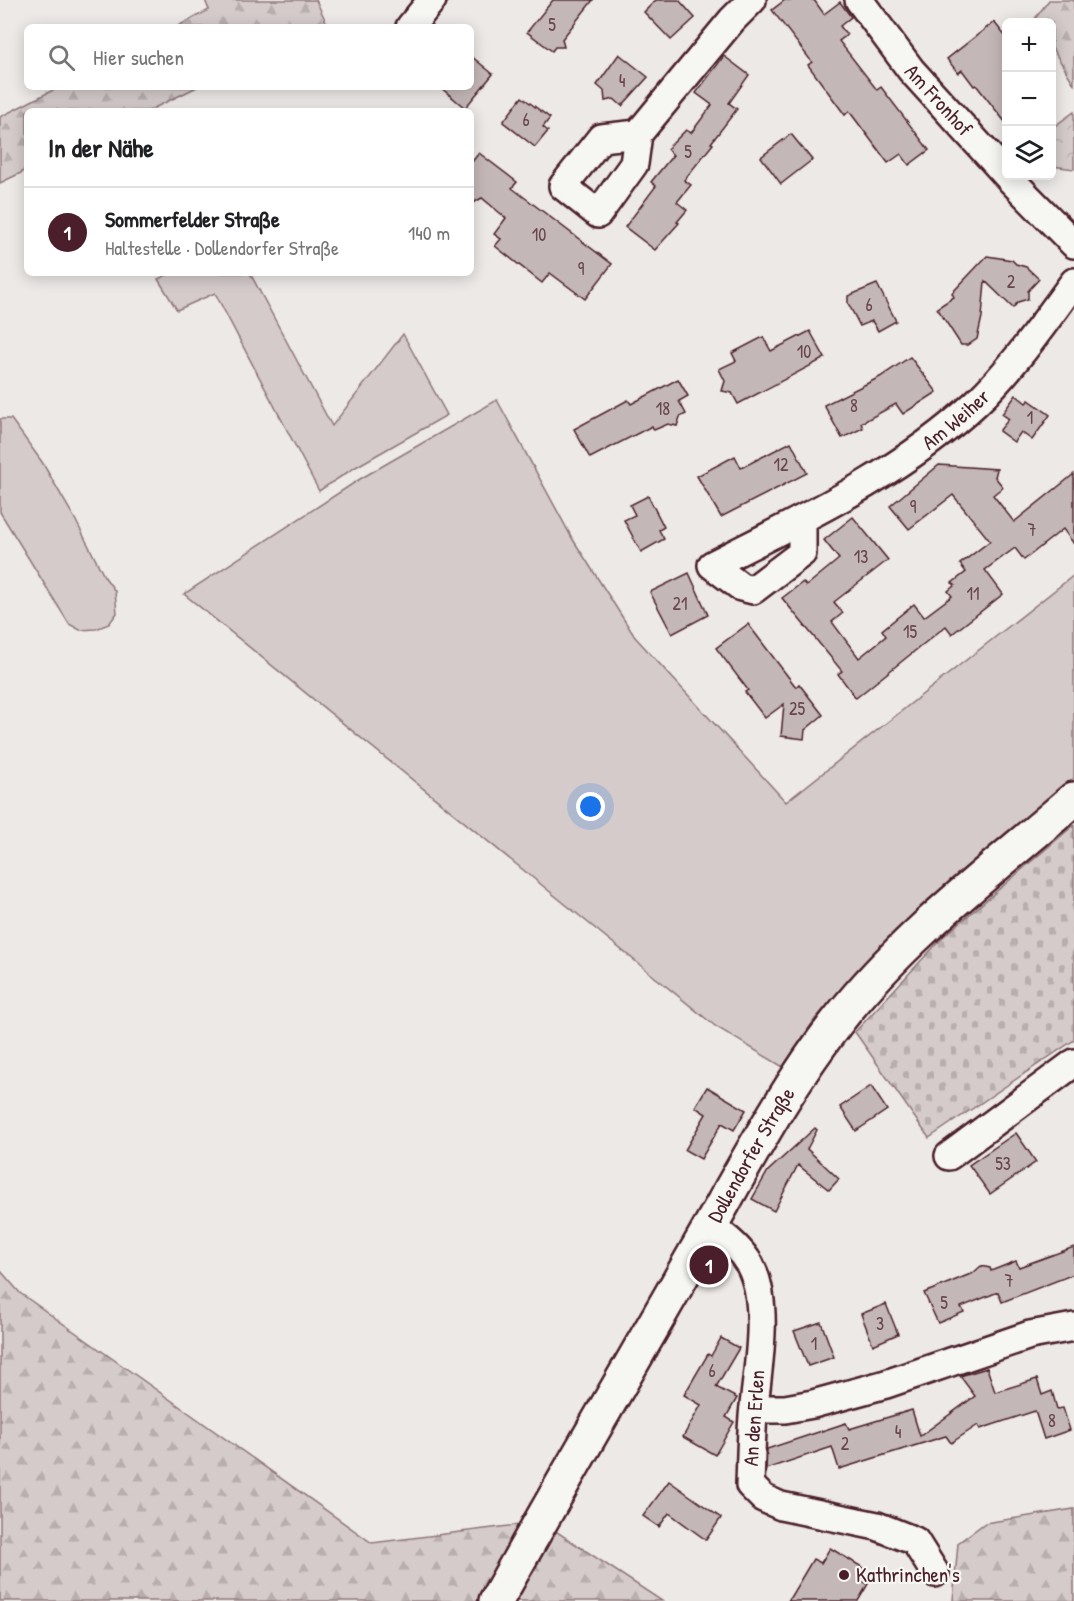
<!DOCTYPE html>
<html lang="de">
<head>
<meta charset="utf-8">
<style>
  :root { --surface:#fff; --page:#f2f2f2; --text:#202124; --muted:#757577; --line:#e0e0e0; --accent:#4a1f2b }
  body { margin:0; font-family:"Patrick Hand",sans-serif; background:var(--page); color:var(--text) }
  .controls { position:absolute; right:18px; top:18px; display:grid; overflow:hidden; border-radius:9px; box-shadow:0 3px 15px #0003 }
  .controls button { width:54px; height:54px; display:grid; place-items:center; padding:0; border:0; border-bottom:2px solid var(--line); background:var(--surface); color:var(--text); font:30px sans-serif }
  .you { position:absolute; left:591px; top:807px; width:21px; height:21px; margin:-15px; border:4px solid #fff; border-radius:50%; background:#1a73e8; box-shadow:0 0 0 9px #1a73e833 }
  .badge { display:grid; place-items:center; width:39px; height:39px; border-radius:50%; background:var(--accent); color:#fff; font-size:20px; font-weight:700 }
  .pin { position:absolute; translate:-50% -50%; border:3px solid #fff; box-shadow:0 2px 6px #0006 }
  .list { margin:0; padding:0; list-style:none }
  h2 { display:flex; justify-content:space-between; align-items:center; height:78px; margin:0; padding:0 24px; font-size:26px }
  h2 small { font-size:20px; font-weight:400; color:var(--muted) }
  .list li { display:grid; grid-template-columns:39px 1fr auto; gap:18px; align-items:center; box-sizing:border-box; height:90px; padding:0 24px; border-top:2px solid var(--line) }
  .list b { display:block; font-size:22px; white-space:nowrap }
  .list p { margin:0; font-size:20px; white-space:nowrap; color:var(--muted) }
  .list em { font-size:20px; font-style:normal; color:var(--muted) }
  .icon { flex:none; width:33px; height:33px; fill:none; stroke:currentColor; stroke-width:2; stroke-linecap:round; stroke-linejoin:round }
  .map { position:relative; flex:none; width:1074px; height:1601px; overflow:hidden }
  .search { position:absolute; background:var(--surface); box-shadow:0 3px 15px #0003; left:24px; top:24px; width:450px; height:66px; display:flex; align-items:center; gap:15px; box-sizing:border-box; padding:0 21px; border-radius:9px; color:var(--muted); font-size:22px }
  .panel { position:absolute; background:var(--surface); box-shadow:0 3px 15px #0003; left:24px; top:108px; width:450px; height:168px; border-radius:9px }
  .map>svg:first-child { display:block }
</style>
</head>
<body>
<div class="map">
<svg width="1074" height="1601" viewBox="0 0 1074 1601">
  <defs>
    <pattern id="forest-firs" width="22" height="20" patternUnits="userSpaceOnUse" patternTransform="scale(1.5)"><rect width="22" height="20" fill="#d4cbca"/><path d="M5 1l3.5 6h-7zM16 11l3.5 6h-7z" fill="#b8aeae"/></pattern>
    <pattern id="cemetery-stones" width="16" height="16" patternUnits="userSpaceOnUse" patternTransform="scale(1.5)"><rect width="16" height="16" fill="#d4cbca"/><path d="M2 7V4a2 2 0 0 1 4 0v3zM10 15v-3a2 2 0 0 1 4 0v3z" fill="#b8aeae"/></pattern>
    <pattern id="park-crowns" width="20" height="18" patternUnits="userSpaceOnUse" patternTransform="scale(1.5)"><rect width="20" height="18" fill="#d4cbca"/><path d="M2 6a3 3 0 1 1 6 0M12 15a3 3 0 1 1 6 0" fill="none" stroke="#b8aeae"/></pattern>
  </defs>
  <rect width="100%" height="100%" fill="#ece9e6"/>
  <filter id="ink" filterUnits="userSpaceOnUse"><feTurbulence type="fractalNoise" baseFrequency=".0167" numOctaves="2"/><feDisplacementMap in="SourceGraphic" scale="12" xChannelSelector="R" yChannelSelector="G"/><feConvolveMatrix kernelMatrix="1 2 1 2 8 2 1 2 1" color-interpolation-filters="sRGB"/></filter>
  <g filter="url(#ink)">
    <g fill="#d4cbca" stroke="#8f757a" stroke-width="1.5">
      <polygon points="171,273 254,273 251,275 332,426 403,334 447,415 354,468 319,491 215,293 177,310 158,279"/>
      <polygon points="497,400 572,538 635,637 786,802 1074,575 1074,778 880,948 815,1019 783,1067 715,1026 184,594 360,479"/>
      <polygon points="0,419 11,419 42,462 75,519 104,576 115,591 117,613 109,624 96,629 80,630 69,624 0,512"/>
    </g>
    <g fill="url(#forest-firs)" stroke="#8f757a" stroke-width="1.5">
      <polygon points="205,0 316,0 327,24 320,27 176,27 209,10"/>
      <polygon points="1049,0 1074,0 1074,84 1052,48 1052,22 1036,22 1034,20"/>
      <polygon points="59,87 197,87 148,111 27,111 27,170 0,183 0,117"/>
      <polygon points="0,1270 20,1293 372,1543 542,1522 662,1601 0,1601"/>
      <polygon points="1074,1509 1074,1601 953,1601 958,1543 985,1523"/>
    </g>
    <polygon fill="url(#cemetery-stones)" stroke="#8f757a" stroke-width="1.5" points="1074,825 1074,1040 929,1138 855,1032 943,937"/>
    <polygon fill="url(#park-crowns)" stroke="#8f757a" stroke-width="1.5" points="1074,112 1074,169 1052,166 1052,128"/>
    <g fill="#c4b7b7" stroke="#4a1f2b" stroke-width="1.5">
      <polygon points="553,0 593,0 562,39 564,47 555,47 552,51 527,32"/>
      <polygon points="656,0 679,0 695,18 671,40 644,12"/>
      <polygon points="785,0 814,0 824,14 840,2 851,17 840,26 847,35 839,41 877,90 881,87 929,150 909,165 901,154 888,163 849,111 845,115 808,65 812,62 772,10"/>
      <polygon points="994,22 1006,37 1006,123 976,85 974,86 962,70 958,73 947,59"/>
      <polygon points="619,54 648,77 622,106 614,99 605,101 604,91 597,85"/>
      <polygon points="471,56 493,74 465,108 440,87 471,87"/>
      <polygon points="724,56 749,75 729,103 737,109 711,143 713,144 684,180 691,185 677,202 687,210 677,222 679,223 655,250 625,227 656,186 651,182 673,155 667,149 686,130 691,133 712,105 696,93"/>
      <polygon points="522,97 550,118 543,127 548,131 535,147 503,122"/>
      <polygon points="791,134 812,160 781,184 761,157"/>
      <polygon points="479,153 517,182 512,188 612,264 585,299 550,273 542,283 495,246 501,239 494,234 506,218 482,198 471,204 471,163"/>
      <polygon points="987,256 1012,260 1016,264 1026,267 1039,279 1028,291 1028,299 1018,302 1013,308 985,281 982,317 977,339 968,345 961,345 937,308 954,297 952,293"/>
      <polygon points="877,284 896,321 878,331 872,321 860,326 848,303 848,296"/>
      <polygon points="810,331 825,358 738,404 732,393 722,391 725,381 719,369 736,361 732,353 763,337 771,351"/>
      <polygon points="910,357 937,392 903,414 896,404 861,423 863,428 842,438 824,405 880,377"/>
      <polygon points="678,379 688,396 679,401 686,414 680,417 677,426 668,424 654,430 652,426 590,458 574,429 628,400 631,404"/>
      <polygon points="1016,395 1026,403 1029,400 1050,415 1032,440 1021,432 1014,442 999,431 1009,419 1002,414"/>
      <polygon points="791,442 807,473 721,517 697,476 735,456 741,468"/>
      <polygon points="939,465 997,469 995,477 1003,487 993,495 1014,522 1074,474 1074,544 1063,529 1024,560 1015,548 985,570 1003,594 952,634 946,626 856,698 838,674 842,671 782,598 803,582 806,586 839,559 824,540 853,517 888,560 834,602 843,613 832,622 859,658 886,636 882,630 914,604 924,617 952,596 948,591 955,585 952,583 966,572 960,564 990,541 953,495 909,529 890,506"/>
      <polygon points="648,496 664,527 659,530 664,539 641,552 624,520 635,515 630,505"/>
      <polygon points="689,573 708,615 672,634 650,592"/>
      <polygon points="748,624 796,687 799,684 823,715 805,730 804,739 781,736 784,704 765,718 745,692 748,690 716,648"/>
      <polygon points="871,1086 887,1110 856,1131 840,1107"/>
      <polygon points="707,1087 746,1110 734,1130 722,1123 701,1159 685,1150 706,1114 695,1107"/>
      <polygon points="815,1128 817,1130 807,1149 839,1179 829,1190 798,1165 774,1211 752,1199 768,1171"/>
      <polygon points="1016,1133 1036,1162 990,1194 969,1165"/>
      <polygon points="1074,1247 1074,1274 1002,1302 998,1292 961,1307 964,1312 938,1323 924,1293 973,1273 981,1266 990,1268 991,1271 1016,1261 1019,1267"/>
      <polygon points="886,1304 898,1334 873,1345 861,1314"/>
      <polygon points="821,1322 834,1357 808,1366 794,1331"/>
      <polygon points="721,1338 739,1348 716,1387 737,1398 726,1417 734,1422 715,1455 683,1437 701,1405 684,1395 708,1354 711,1356"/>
      <polygon points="987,1368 995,1392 1037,1379 1042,1395 1052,1391 1057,1409 1063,1408 1070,1430 1044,1439 1035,1411 980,1429 978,1425 951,1443 946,1436 839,1469 832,1447 766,1469 767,1449 846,1423 849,1429 912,1410 920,1436 975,1396 960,1376"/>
      <polygon points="669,1481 721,1518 706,1540 669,1513 659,1527 643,1516"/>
      <polygon points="830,1548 867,1570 861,1580 868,1584 858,1601 788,1601 813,1559 821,1563"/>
    </g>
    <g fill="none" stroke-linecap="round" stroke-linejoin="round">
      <g stroke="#4a1f2b" stroke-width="32">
        <g id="minor">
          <path id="s1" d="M859,0L911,70L1011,180L1074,244"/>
          <polyline points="410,27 432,0"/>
          <polyline points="638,134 601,138 563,186 598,214 634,164 638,134 732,20 752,0"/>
          <path id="s2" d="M802,519V553L753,590L741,587L712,565C804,518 900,474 976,403C1014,367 1043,324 1074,282"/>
          <polyline points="949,1156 1074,1063"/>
          <path d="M711,1227C725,1236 741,1250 750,1265C770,1303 758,1366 754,1406C751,1432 751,1459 750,1485L763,1498L781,1506L877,1526L915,1541L935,1573"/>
          <polyline points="754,1409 785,1409 813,1404 886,1384 1030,1335 1074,1327"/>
        </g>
      </g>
      <g stroke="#4a1f2b" stroke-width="38">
        <g id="major">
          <path id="s3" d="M496,1601C561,1484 629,1369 695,1253C741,1173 783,1090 840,1018C905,935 995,868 1074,799"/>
        </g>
      </g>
      <use href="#minor" stroke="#f6f6f2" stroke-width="27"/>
      <use href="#major" stroke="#f6f6f2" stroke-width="33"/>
    </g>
  </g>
  <circle fill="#4a1f2b" stroke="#f6f6f2" stroke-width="2" cx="844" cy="1575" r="6"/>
  <g text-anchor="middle" stroke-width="4.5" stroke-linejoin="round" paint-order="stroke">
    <g font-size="18" fill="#68454e">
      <text x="552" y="31">5</text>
      <text x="622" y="87">4</text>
      <text x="526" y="126">6</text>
      <text x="688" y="158">5</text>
      <text x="539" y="241">10</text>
      <text x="581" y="275">9</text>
      <text x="1011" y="288">2</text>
      <text x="869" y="311">6</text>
      <text x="804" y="358">10</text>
      <text x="854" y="412">8</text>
      <text x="663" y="415">18</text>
      <text x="1030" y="424">1</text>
      <text x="781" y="471">12</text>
      <text x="913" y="513">9</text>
      <text x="1032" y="536">7</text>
      <text x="861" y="563">13</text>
      <text x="973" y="600">11</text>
      <text x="680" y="610">21</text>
      <text x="910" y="638">15</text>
      <text x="797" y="715">25</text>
      <text x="1003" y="1170">53</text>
      <text x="1009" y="1287">7</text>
      <text x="944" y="1309">5</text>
      <text x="880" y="1330">3</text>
      <text x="814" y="1350">1</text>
      <text x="712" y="1377">6</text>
      <text x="1052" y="1427">8</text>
      <text x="898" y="1438">4</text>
      <text x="845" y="1450">2</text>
    </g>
    <g font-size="21" fill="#4a1f2b" stroke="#f6f6f2">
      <text dy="7" stroke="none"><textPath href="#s1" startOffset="128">Am Fronhof</textPath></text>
      <text dy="7" stroke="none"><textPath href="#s2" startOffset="429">Am Weiher</textPath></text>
      <text dy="7" stroke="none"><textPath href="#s3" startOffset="514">Dollendorfer Straße</textPath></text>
      <text transform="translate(754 1418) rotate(-86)" y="7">An den Erlen</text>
    </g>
    <g font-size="21" fill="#4a1f2b" stroke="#f6f6f2" text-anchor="start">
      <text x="856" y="1582">Kathrinchen's</text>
    </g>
  </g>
</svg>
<div class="controls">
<button>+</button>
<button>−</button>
<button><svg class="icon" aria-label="layers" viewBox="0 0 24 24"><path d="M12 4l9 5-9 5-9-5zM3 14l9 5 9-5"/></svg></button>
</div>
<div class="you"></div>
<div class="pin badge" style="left:709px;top:1265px">1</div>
<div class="search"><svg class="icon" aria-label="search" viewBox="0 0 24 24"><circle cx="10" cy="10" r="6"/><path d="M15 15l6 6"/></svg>Hier suchen</div>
<section class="panel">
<h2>In der Nähe<small></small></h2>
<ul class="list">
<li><span class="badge">1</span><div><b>Sommerfelder Straße</b><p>Haltestelle · Dollendorfer Straße</p></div><em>140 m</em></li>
</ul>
</section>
</div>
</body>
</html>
